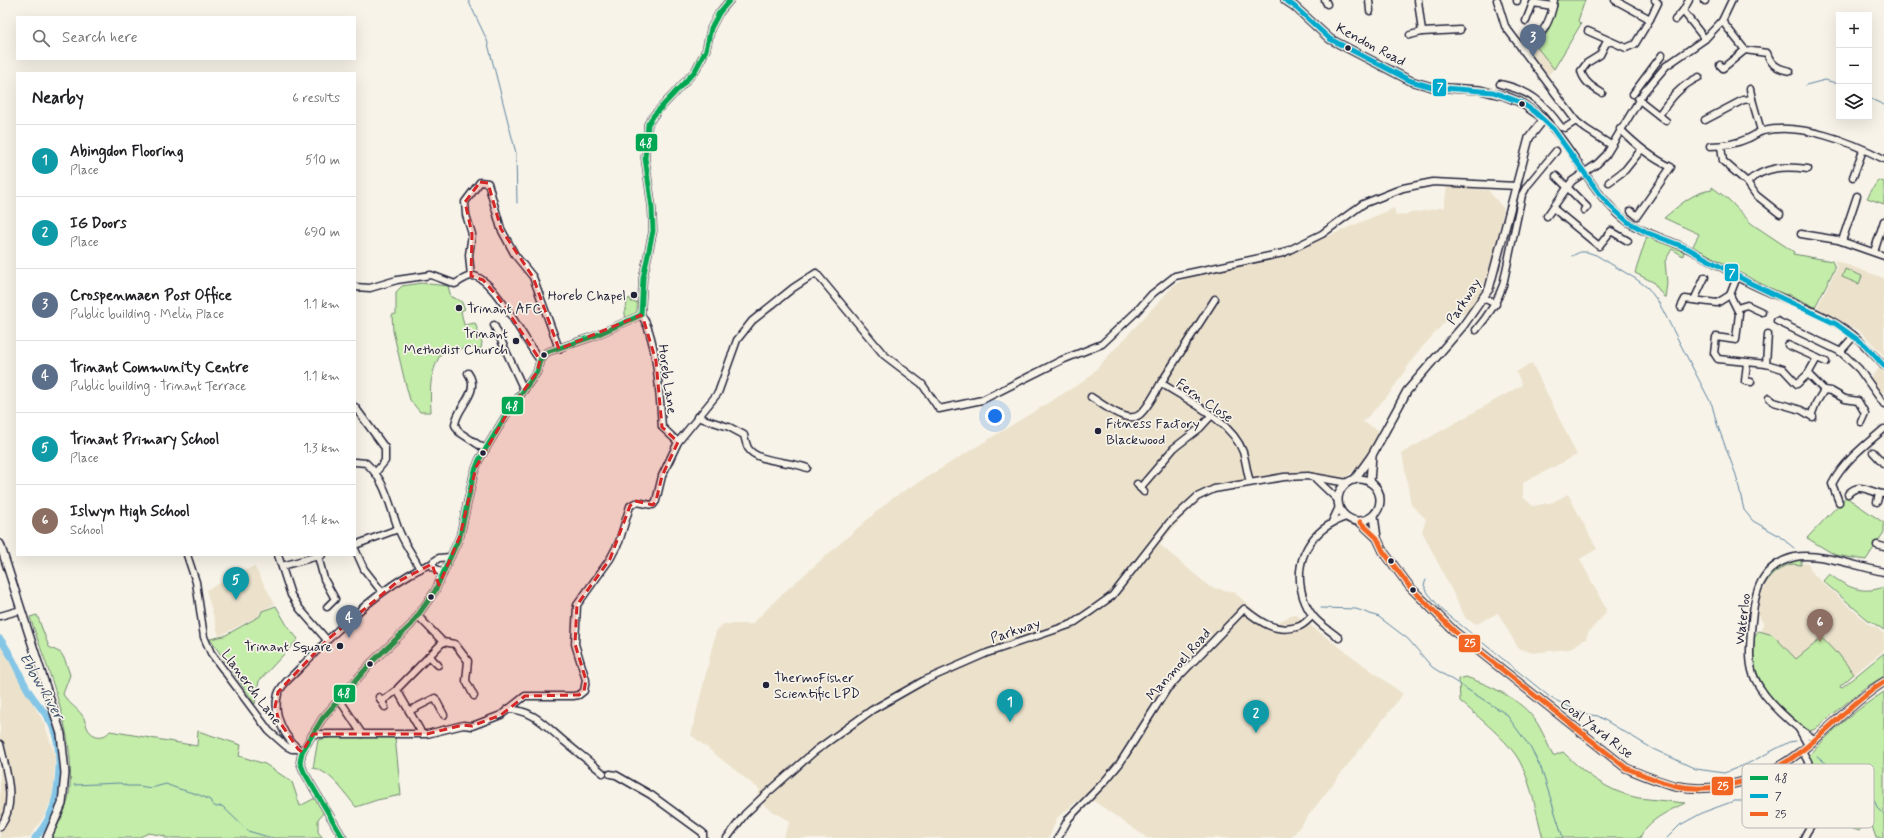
<!DOCTYPE html>
<html lang="en">
<head>
<meta charset="utf-8">
<style>
  :root { --surface:#fff; --page:#f6f6f6; --text:#202124; --muted:#757577; --line:#e0e0e0; --accent:#0f766e }
  body { margin:0; font-family:Mynerve,sans-serif; background:var(--page); color:var(--text) }
  .controls { position:absolute; right:12px; top:12px; display:grid; overflow:hidden; border-radius:0px; box-shadow:0 4px 16px #0002 }
  .controls button { width:36px; height:36px; display:grid; place-items:center; padding:0; border:0; border-bottom:1px solid var(--line); background:var(--surface); color:var(--text); font:20px sans-serif }
  .you { position:absolute; left:995px; top:416px; width:14px; height:14px; margin:-10px; border:3px solid #fff; border-radius:50%; background:#1a73e8; box-shadow:0 0 0 6px #1a73e833 }
  .badge { display:grid; place-items:center; width:26px; height:26px; border-radius:50%; background:var(--accent); color:#fff; font-size:13px; font-weight:700 }
  .pin { position:absolute; translate:-50% -33px; filter:drop-shadow(0 1px 2px #0008) }
  .pin::after { content:''; position:absolute; top:21px; width:14px; height:12px; background:inherit; clip-path:polygon(0 0,100% 0,50% 100%) }
  .list { margin:0; padding:0; list-style:none }
  h2 { display:flex; justify-content:space-between; align-items:center; height:52px; margin:0; padding:0 16px; font-size:17px }
  h2 small { font-size:13px; font-weight:400; color:var(--muted) }
  .list li { display:grid; grid-template-columns:26px 1fr auto; gap:12px; align-items:center; box-sizing:border-box; height:72px; padding:0 16px; border-top:1px solid var(--line) }
  .list b { display:block; font-size:15px; white-space:nowrap }
  .list p { margin:0; font-size:13px; white-space:nowrap; color:var(--muted) }
  .list em { font-size:13px; font-style:normal; color:var(--muted) }
  .icon { flex:none; width:22px; height:22px; fill:none; stroke:currentColor; stroke-width:2; stroke-linecap:round; stroke-linejoin:round }
  .map { position:relative; flex:none; width:1884px; height:838px; overflow:hidden }
  .search { position:absolute; background:var(--surface); box-shadow:0 4px 16px #0002; left:16px; top:16px; width:340px; height:44px; display:flex; align-items:center; gap:10px; box-sizing:border-box; padding:0 14px; border-radius:0px; color:var(--muted); font-size:15px }
  .panel { position:absolute; background:var(--surface); box-shadow:0 4px 16px #0002; left:16px; top:72px; width:340px; height:484px; border-radius:0px }
  .map>svg:first-child { display:block }
</style>
</head>
<body>
<div class="map">
<svg width="1884" height="838" viewBox="0 0 1884 838">
  <rect width="100%" height="100%" fill="#f7f3e8"/>
  <filter id="ink" filterUnits="userSpaceOnUse"><feTurbulence type="fractalNoise" baseFrequency=".025" numOctaves="2"/><feDisplacementMap in="SourceGraphic" scale="8" xChannelSelector="R" yChannelSelector="G"/><feConvolveMatrix kernelMatrix="1 2 1 2 8 2 1 2 1" color-interpolation-filters="sRGB"/></filter>
  <g filter="url(#ink)">
    <g fill="#ece2cc">
      <polygon points="1536,46 1554,69 1546,77 1528,53"/>
      <polygon points="1447,186 1488,190 1504,209 1490,272 1472,310 1445,322 1417,353 1390,393 1363,422 1380,431 1366,459 1342,481 1294,478 1210,492 1182,518 1159,544 1210,587 1234,592 1271,625 1295,614 1403,694 1291,838 1147,838 1085,795 1057,818 1049,838 783,838 790,821 767,808 756,797 760,790 691,735 716,631 723,624 752,624 781,595 891,499 1087,379 1174,285 1192,274 1277,258 1394,208 1396,216 1444,207"/>
      <polygon points="1834,260 1884,278 1884,356 1860,331 1816,309 1837,268"/>
      <polygon points="1532,363 1577,455 1523,483 1523,497 1533,506 1553,502 1568,494 1597,549 1580,559 1606,609 1605,614 1588,633 1586,639 1569,649 1532,653 1518,648 1498,613 1477,624 1466,619 1422,531 1426,519 1411,505 1402,453 1522,385 1516,372"/>
      <polygon points="1880,367 1884,373 1884,391 1879,395 1868,380"/>
      <polygon points="1808,563 1812,573 1869,624 1876,627 1884,634 1884,650 1840,686 1841,688 1754,657 1760,632 1762,632 1763,622 1759,617 1758,600 1767,582 1780,569 1793,564"/>
      <polygon points="254,566 275,604 261,611 259,616 219,636 206,590"/>
      <polygon points="0,644 44,723 55,755 54,785 52,798 45,815 29,838 0,838"/>
    </g>
    <g fill="#c3eda8" stroke="#728872">
      <polygon points="1558,0 1585,0 1578,21 1581,24 1554,69 1536,46 1548,32"/>
      <polygon points="1878,180 1884,182 1884,204 1867,198"/>
      <path d="M1712,187L1728,199L1752,224L1794,252L1793,254L1832,261L1835,268L1815,307L1788,294L1785,296L1692,248L1699,234L1664,218C1679,206 1692,192 1712,190Z"/>
      <polygon points="1647,236 1684,251 1683,256 1672,249 1665,261 1667,283 1665,298 1653,282 1635,273"/>
      <polygon points="1845,269 1862,276 1859,284 1842,277"/>
      <path d="M421,283L448,286L451,297L461,301L465,309L461,311L464,325L475,323L482,342L481,349L468,347L441,353C429,377 430,386 431,412H420L410,400L404,378L393,331L392,315L396,314V292L402,286Z"/>
      <path d="M631,298V302H637L638,315L626,318C623,311 627,306 628,299Z"/>
      <polygon points="1846,497 1884,523 1884,532 1866,560 1835,555 1807,538"/>
      <path d="M1796,560H1801V565C1798,565 1795,564 1792,564C1775,568 1758,587 1758,605H1757C1759,582 1775,567 1796,560Z"/>
      <path d="M1829,574C1847,587 1861,595 1884,587V630L1867,619L1823,581Z"/>
      <polygon points="276,606 288,627 298,639 259,681 255,704 210,639 224,636 260,616 262,611"/>
      <path d="M37,615L49,647L61,653L65,660L70,675L63,694C68,703 76,707 82,715C85,718 85,724 87,727C91,737 103,740 110,731L197,746L198,731L241,745L239,756L265,764L292,782L300,806L317,797L325,811L318,819V832L323,838H165V836L149,833L137,838H51C60,822 69,805 70,786C75,732 47,669 30,617Z"/>
      <path d="M1759,631L1773,635L1796,659L1822,638L1836,653L1837,652L1854,674L1840,686L1841,688L1884,653V676L1863,689L1815,729L1810,731L1806,729C1781,708 1750,683 1754,647C1754,641 1754,634 1759,631Z"/>
      <path d="M1466,677C1494,687 1526,701 1540,728C1545,737 1549,747 1553,756L1563,752C1584,773 1608,792 1639,798C1654,800 1670,801 1685,803C1669,811 1647,820 1640,838H1543C1536,813 1532,785 1520,762C1509,741 1478,717 1460,701L1459,679Z"/>
      <path d="M1884,692V838H1876L1869,817L1859,831L1835,822L1817,820C1827,798 1816,778 1809,756C1833,729 1854,711 1884,692Z"/>
      <path d="M332,737H395L401,795L377,800L356,807C345,794 332,772 313,768L318,740Z"/>
    </g>
    <g fill="none" stroke-linecap="round" stroke-linejoin="round">
      <g stroke="#5d84a2" stroke-width="1">
        <polyline points="468,0 487,40 516,153 517,203"/>
        <polyline points="1806,85 1825,80 1839,84"/>
        <polyline points="1869,98 1884,105"/>
        <polyline points="1572,256 1580,252 1587,252 1596,255 1636,279 1648,288 1659,303 1712,405 1717,424 1736,475 1744,510 1753,521 1778,535 1794,548"/>
        <polyline points="1426,580 1424,585 1428,593 1441,609 1551,698 1584,714 1598,716 1653,749 1696,769 1724,773 1747,764 1789,742 1796,741"/>
        <polyline points="1321,608 1356,609 1379,617 1408,639 1432,667 1506,714 1530,747 1541,768 1563,838"/>
        <polyline points="1817,756 1841,775 1862,772 1877,807 1884,814"/>
        <polyline points="1818,766 1827,764"/>
        <path d="M74,785L120,783L127,786H139L151,788L166,784C181,791 196,792 210,800L212,804L216,807L222,806L248,831L272,838"/>
        <polyline points="1667,838 1680,825 1704,812 1734,801 1752,801 1806,772"/>
      </g>
      <path stroke="#85c6e6" stroke-width="7" d="M0,639C12,654 18,673 28,690C35,702 46,712 52,725C63,748 60,793 50,815C46,824 41,831 35,838"/>
      <g stroke="#22223b" stroke-width="9">
        <g id="minor">
          <polyline points="1325,0 1327,4"/>
          <polyline points="1369,0 1370,11"/>
          <polyline points="1418,0 1422,32 1460,30"/>
          <polyline points="1497,0 1505,26 1576,121 1586,129 1611,145"/>
          <polyline points="1689,0 1683,11 1705,39"/>
          <polyline points="1704,0 1705,1"/>
          <polyline points="1517,1 1517,0"/>
          <polyline points="1650,19 1658,3 1655,0"/>
          <polyline points="1675,20 1683,11"/>
          <polyline points="1526,21 1533,3 1553,6"/>
          <path d="M1722,21L1745,50L1767,53C1771,65 1778,69 1790,71"/>
          <polyline points="1588,31 1626,48 1635,44 1650,19 1615,0"/>
          <polyline points="1410,35 1422,32"/>
          <path d="M1522,50C1541,37 1551,23 1554,0"/>
          <polyline points="1720,65 1723,68 1745,50"/>
          <path d="M1500,84C1531,91 1543,102 1561,127L1565,128L1576,121"/>
          <polyline points="1750,89 1752,99"/>
          <path d="M1602,93C1592,87 1584,82 1581,71L1587,63L1600,55L1606,43L1610,42"/>
          <polyline points="1633,94 1662,55"/>
          <polyline points="1638,99 1666,121"/>
          <path d="M1659,115C1670,99 1680,86 1699,77"/>
          <path d="M1544,119C1576,150 1591,195 1628,222C1645,234 1667,239 1686,248C1708,258 1728,272 1749,283C1783,300 1822,311 1852,334C1864,344 1874,355 1884,366"/>
          <polyline points="1705,120 1743,100 1752,99 1761,131"/>
          <path d="M1620,129C1636,145 1651,158 1671,167L1637,216L1631,211"/>
          <path d="M1710,146C1725,146 1736,144 1749,138C1754,136 1758,132 1763,131C1800,122 1851,142 1884,159"/>
          <polyline points="1721,146 1723,161 1747,182 1756,195 1780,214"/>
          <polyline points="1556,176 1587,207 1584,210"/>
          <polyline points="1853,177 1863,150"/>
          <polyline points="1609,182 1625,170 1641,150"/>
          <path d="M1747,182C1766,166 1785,166 1808,169"/>
          <polyline points="1553,208 1599,246 1611,231 1628,241"/>
          <polyline points="1547,216 1572,181 1597,164 1606,155 1644,92 1666,66 1705,39 1722,21 1732,0"/>
          <polyline points="1801,234 1838,240 1884,256"/>
          <polyline points="1842,241 1857,196"/>
          <polyline points="1874,252 1884,221"/>
          <polyline points="471,276 469,255 472,234 466,215 465,202 480,182 488,183 501,229 515,255 533,277 559,349"/>
          <polyline points="1737,277 1730,295 1739,313 1736,340 1716,337 1714,353 1718,359 1766,364 1783,369 1797,384 1808,374 1824,390"/>
          <path d="M355,287L370,288L397,280L431,275L455,284C460,281 467,276 472,276C493,275 526,344 540,360"/>
          <polyline points="1483,298 1496,304"/>
          <path d="M1215,299L1161,383C1187,400 1232,421 1243,452C1246,462 1247,473 1250,482"/>
          <polyline points="1694,300 1705,277"/>
          <polyline points="1681,307 1685,299 1717,303 1730,295"/>
          <polyline points="1737,308 1747,305 1762,312"/>
          <path d="M641,315C657,334 660,402 662,427L678,442"/>
          <polyline points="1777,321 1841,352 1859,369 1884,404"/>
          <polyline points="494,325 524,390"/>
          <path d="M1476,330C1488,316 1497,303 1503,285L1522,195L1527,186L1556,151"/>
          <polyline points="1788,345 1817,358 1808,374"/>
          <polyline points="1840,352 1854,336"/>
          <polyline points="1817,358 1826,362"/>
          <polyline points="1747,363 1745,381 1751,382"/>
          <polyline points="1766,364 1768,334"/>
          <path d="M468,373C482,392 456,407 455,425L459,432L485,449"/>
          <polyline points="1824,390 1831,391 1845,399 1858,401 1865,413 1861,422"/>
          <path d="M1091,397C1102,404 1127,424 1139,415C1148,408 1155,393 1161,383"/>
          <polyline points="1769,398 1774,402 1801,410 1811,416"/>
          <polyline points="355,407 385,448 385,461 376,472"/>
          <path d="M697,417L729,427L744,435C745,439 746,444 748,448C757,463 793,461 807,468"/>
          <polyline points="1813,417 1811,416 1816,403 1824,390"/>
          <polyline points="1873,452 1884,464"/>
          <path d="M355,462L366,463C386,481 389,504 398,528C403,542 413,555 420,569"/>
          <polyline points="1316,479 1338,500"/>
          <polyline points="1137,484 1144,492"/>
          <polyline points="1140,488 1174,448 1200,428 1211,416"/>
          <path d="M1848,494C1860,481 1870,493 1884,494"/>
          <path d="M1839,502L1832,484C1844,461 1865,445 1884,429"/>
          <polyline points="1877,502 1879,494"/>
          <polyline points="1332,522 1339,507"/>
          <polyline points="355,545 398,529"/>
          <polyline points="1877,545 1884,547"/>
          <polyline points="355,549 364,569 382,592"/>
          <polyline points="187,555 196,582 204,637 211,653 269,731 286,746 292,749 298,749"/>
          <polyline points="278,555 291,595 300,609 327,640"/>
          <polyline points="318,556 324,579 335,599 327,607"/>
          <polyline points="282,566 322,555"/>
          <polyline points="443,574 433,567 433,562 439,558 450,557"/>
          <polyline points="0,616 21,610"/>
          <polyline points="418,616 443,642 398,688 397,690 420,730"/>
          <path d="M1339,638C1331,631 1320,625 1313,616C1309,611 1305,603 1303,597C1292,560 1311,529 1346,517"/>
          <polyline points="443,642 455,644 468,661 466,681 474,696"/>
          <polyline points="429,656 438,665"/>
          <polyline points="379,697 385,707"/>
          <polyline points="339,699 362,734"/>
          <polyline points="382,701 397,690"/>
          <path d="M507,709C535,710 545,726 565,742C577,752 590,762 603,773"/>
          <polyline points="409,711 435,698 444,715"/>
          <polyline points="1799,729 1808,745"/>
          <path d="M313,734H427L463,725L472,726L501,715L525,696H573L579,695L584,691L586,680L575,644L577,605L610,559L619,542L630,506C638,499 644,505 653,505L656,501L662,476L678,442L718,393L737,340L752,321L793,288L816,273L884,355L922,384L939,409L982,400L1062,360L1102,344L1136,312L1152,294L1175,276L1283,253L1322,234L1363,204L1403,188L1433,182L1517,186"/>
          <path d="M1814,739C1795,727 1765,701 1755,679C1748,664 1750,647 1751,631C1754,599 1756,566 1795,557C1818,552 1859,567 1884,572"/>
          <path d="M0,744C6,771 18,803 0,827"/>
          <path d="M1802,751C1812,766 1824,799 1816,816C1813,824 1807,830 1804,838"/>
          <path d="M302,752C285,739 272,715 278,694C280,686 291,677 297,671C331,636 367,599 410,574C417,571 424,565 432,564"/>
          <polyline points="610,774 616,775 651,795 703,833 703,838"/>
          <polyline points="343,838 304,772 300,762 302,752 322,719 372,662 411,625 435,591 460,536 474,473 479,460 508,412 537,372 540,360 547,352 592,337 641,315 643,278 653,231 652,208 645,158 648,124 654,115 695,71 706,50 711,28 719,13 730,0"/>
          <polyline points="727,838 745,814 764,796 815,751 872,710 923,681 987,653 1072,624 1091,611 1112,596 1169,523 1197,497 1214,489 1284,477 1308,476 1347,483"/>
          <path d="M1058,838L1069,818L1105,781L1120,763L1167,689L1244,609C1260,622 1275,633 1297,627C1303,626 1308,620 1312,616"/>
        </g>
      </g>
      <g stroke="#22223b" stroke-width="10">
        <g id="major">
          <polyline points="1285,0 1294,6 1330,39 1411,81 1432,87 1480,90 1505,96 1520,102 1544,119 1529,138 1489,289 1463,326 1407,391 1372,455 1354,480"/>
          <circle cx="1359" cy="500" r="21"/>
          <polyline points="1370,482 1372,455"/>
          <polyline points="1374,516 1377,538"/>
          <path d="M1360,522L1377,538L1383,551L1410,587L1455,632L1626,768C1643,775 1659,782 1677,786C1718,794 1768,778 1800,752C1829,730 1853,701 1884,682"/>
          <polyline points="0,544 61,734 65,773 62,804 47,838"/>
        </g>
      </g>
      <use href="#minor" stroke="#f7f3e8" stroke-width="6"/>
      <use href="#major" stroke="#f7f3e8" stroke-width="7"/>
      <g stroke="#f7f3e8" stroke-width="8">
        <polyline id="bus-1" points="343,838 304,772 300,762 302,752 322,719 372,662 411,625 435,591 460,536 474,473 479,460 508,412 537,372 540,360 547,352 592,337 641,315 643,278 653,231 652,208 645,158 648,124 654,115 695,71 706,50 711,28 719,13 730,0"/>
      </g>
      <g stroke="#f7f3e8" stroke-width="8">
        <polyline id="bus-2" points="1285,0 1294,6 1330,39 1411,81 1432,87 1493,92 1520,102 1535,112 1553,129 1599,193 1610,206 1628,222 1648,233 1687,248 1750,283 1836,324 1865,345 1884,366"/>
      </g>
      <g stroke="#f7f3e8" stroke-width="8">
        <path id="bus-3" d="M1360,522L1377,538L1383,551L1410,587L1455,632L1626,768C1643,775 1659,782 1677,786C1718,794 1768,778 1800,752C1829,730 1853,701 1884,682"/>
      </g>
      <use href="#bus-1" stroke="#00a651" stroke-width="5"/>
      <use href="#bus-2" stroke="#00a9ce" stroke-width="5"/>
      <use href="#bus-3" stroke="#f26522" stroke-width="5"/>
    </g>
  </g>
  <path fill="#d62828" fill-opacity="0.2" stroke="#d62828" stroke-width="3" stroke-dasharray="8 5" stroke-linejoin="round" d="M480,182L488,183L501,229L533,277L559,349L641,315L643,318L656,361L662,427L678,442L662,476L656,501L653,505L635,501L630,506L610,559L577,605L575,644L586,680L584,691L579,695L525,696L501,715L472,726L463,725L427,734H313L302,752L298,749L279,721L275,707L278,692L327,640L397,582L432,564L439,585L460,536L476,467L508,412L537,372L540,360L498,297L483,280L471,276L472,234L465,202Z"/>
  <g fill="#22223b" stroke="#f7f3e8" stroke-width="1.5">
    <circle cx="1348" cy="48" r="3.5"/>
    <circle cx="1522" cy="104" r="3.5"/>
    <circle cx="634" cy="295" r="4"/>
    <circle cx="459" cy="308" r="4"/>
    <circle cx="516" cy="341" r="4"/>
    <circle cx="544" cy="355" r="3.5"/>
    <circle cx="1098" cy="431" r="4"/>
    <circle cx="483" cy="453" r="3.5"/>
    <circle cx="1391" cy="561" r="3.5"/>
    <circle cx="1413" cy="590" r="3.5"/>
    <circle cx="431" cy="597" r="3.5"/>
    <circle cx="340" cy="646" r="4"/>
    <circle cx="370" cy="664" r="3.5"/>
    <circle cx="766" cy="685" r="4"/>
  </g>
  <g text-anchor="middle" stroke-width="3.5" stroke-linejoin="round" paint-order="stroke">
    <g font-size="14" fill="#22223b" stroke="#f7f3e8">
      <text transform="translate(1371 44) rotate(28)" y="5">Kendon Road</text>
      <text transform="translate(1463 301) rotate(-57)" y="5">Parkway</text>
      <text transform="translate(668 379) rotate(82)" y="5">Horeb Lane</text>
      <text transform="translate(1205 400) rotate(35)" y="5">Fern Close</text>
      <text transform="translate(1742 619) rotate(-83)" y="5">Waterloo</text>
      <text transform="translate(1015 630) rotate(-19)" y="5">Parkway</text>
      <text transform="translate(1178 664) rotate(-49)" y="5">Manmoel Road</text>
      <text transform="translate(252 687) rotate(53)" y="5">Llanerch Lane</text>
      <text transform="translate(1597 728) rotate(38)" y="5">Coal Yard Rise</text>
    </g>
    <g font-size="14" fill="#22223b" stroke="#f7f3e8" text-anchor="end">
      <text x="626" y="300">Horeb Chapel</text>
      <text x="467" y="313" text-anchor="start">Trinant AFC</text>
      <text x="508" y="338">Trinant<tspan x="508" dy="16">Methodist Church</tspan></text>
      <text x="1106" y="428" text-anchor="start">Fitness Factory<tspan x="1106" dy="16">Blackwood</tspan></text>
      <text x="332" y="651">Trinant Square</text>
      <text x="774" y="682" text-anchor="start">ThermoFisher<tspan x="774" dy="16">Scientific LPD</tspan></text>
    </g>
    <g font-size="15" font-style="italic" fill="#40536e" stroke="#f7f3e8">
      <text transform="translate(42 686) rotate(60)" y="5">Ebbw River</text>
    </g>
  </g>
  <rect x="1742" y="764" width="132" height="64" rx="6" fill="#f7f3e8" stroke="#b7b4b4" stroke-width="1"/>
  <rect x="1750" y="776" width="18" height="4" fill="#00a651"/>
  <rect x="1750" y="794" width="18" height="4" fill="#00a9ce"/>
  <rect x="1750" y="812" width="18" height="4" fill="#f26522"/>
  <g font-size="11" fill="#22223b">
    <text x="1775" y="782">48</text>
    <text x="1775" y="800">7</text>
    <text x="1775" y="818">25</text>
  </g>
  <g stroke="#f7f3e8" stroke-width="1.5">
    <rect x="1432" y="78" width="15" height="19" rx="4" fill="#00a9ce"/>
    <rect x="635" y="133" width="23" height="19" rx="4" fill="#00a651"/>
    <rect x="1724" y="263" width="15" height="19" rx="4" fill="#00a9ce"/>
    <rect x="501" y="396" width="23" height="19" rx="4" fill="#00a651"/>
    <rect x="1458" y="634" width="23" height="19" rx="4" fill="#f26522"/>
    <rect x="333" y="684" width="23" height="19" rx="4" fill="#00a651"/>
    <rect x="1711" y="776" width="23" height="20" rx="4" fill="#f26522"/>
  </g>
  <g font-size="11" text-anchor="middle" font-weight="bold" fill="#fff">
    <text x="1440" y="91">7</text>
    <text x="646" y="147">48</text>
    <text x="1732" y="277">7</text>
    <text x="512" y="410">48</text>
    <text x="1470" y="647">25</text>
    <text x="344" y="697">48</text>
    <text x="1723" y="790">25</text>
  </g>
</svg>
<div class="controls">
<button>+</button>
<button>−</button>
<button><svg class="icon" aria-label="layers" viewBox="0 0 24 24"><path d="M12 4l9 5-9 5-9-5zM3 14l9 5 9-5"/></svg></button>
</div>
<div class="you"></div>
<div class="pin badge" style="left:1010px;top:722px;background:#0f9aa8">1</div>
<div class="pin badge" style="left:1256px;top:733px;background:#0f9aa8">2</div>
<div class="pin badge" style="left:1533px;top:57px;background:#5c6f8a">3</div>
<div class="pin badge" style="left:349px;top:638px;background:#5c6f8a">4</div>
<div class="pin badge" style="left:236px;top:600px;background:#0f9aa8">5</div>
<div class="pin badge" style="left:1820px;top:642px;background:#8d6e63">6</div>
<div class="search"><svg class="icon" aria-label="search" viewBox="0 0 24 24"><circle cx="10" cy="10" r="6"/><path d="M15 15l6 6"/></svg>Search here</div>
<section class="panel">
<h2>Nearby<small>6 results</small></h2>
<ul class="list">
<li><span class="badge" style="background:#0f9aa8">1</span><div><b>Abingdon Flooring</b><p>Place</p></div><em>510 m</em></li>
<li><span class="badge" style="background:#0f9aa8">2</span><div><b>IG Doors</b><p>Place</p></div><em>690 m</em></li>
<li><span class="badge" style="background:#5c6f8a">3</span><div><b>Crospenmaen Post Office</b><p>Public building · Melin Place</p></div><em>1.1 km</em></li>
<li><span class="badge" style="background:#5c6f8a">4</span><div><b>Trinant Community Centre</b><p>Public building · Trinant Terrace</p></div><em>1.1 km</em></li>
<li><span class="badge" style="background:#0f9aa8">5</span><div><b>Trinant Primary School</b><p>Place</p></div><em>1.3 km</em></li>
<li><span class="badge" style="background:#8d6e63">6</span><div><b>Islwyn High School</b><p>School</p></div><em>1.4 km</em></li>
</ul>
</section>
</div>
</body>
</html>
